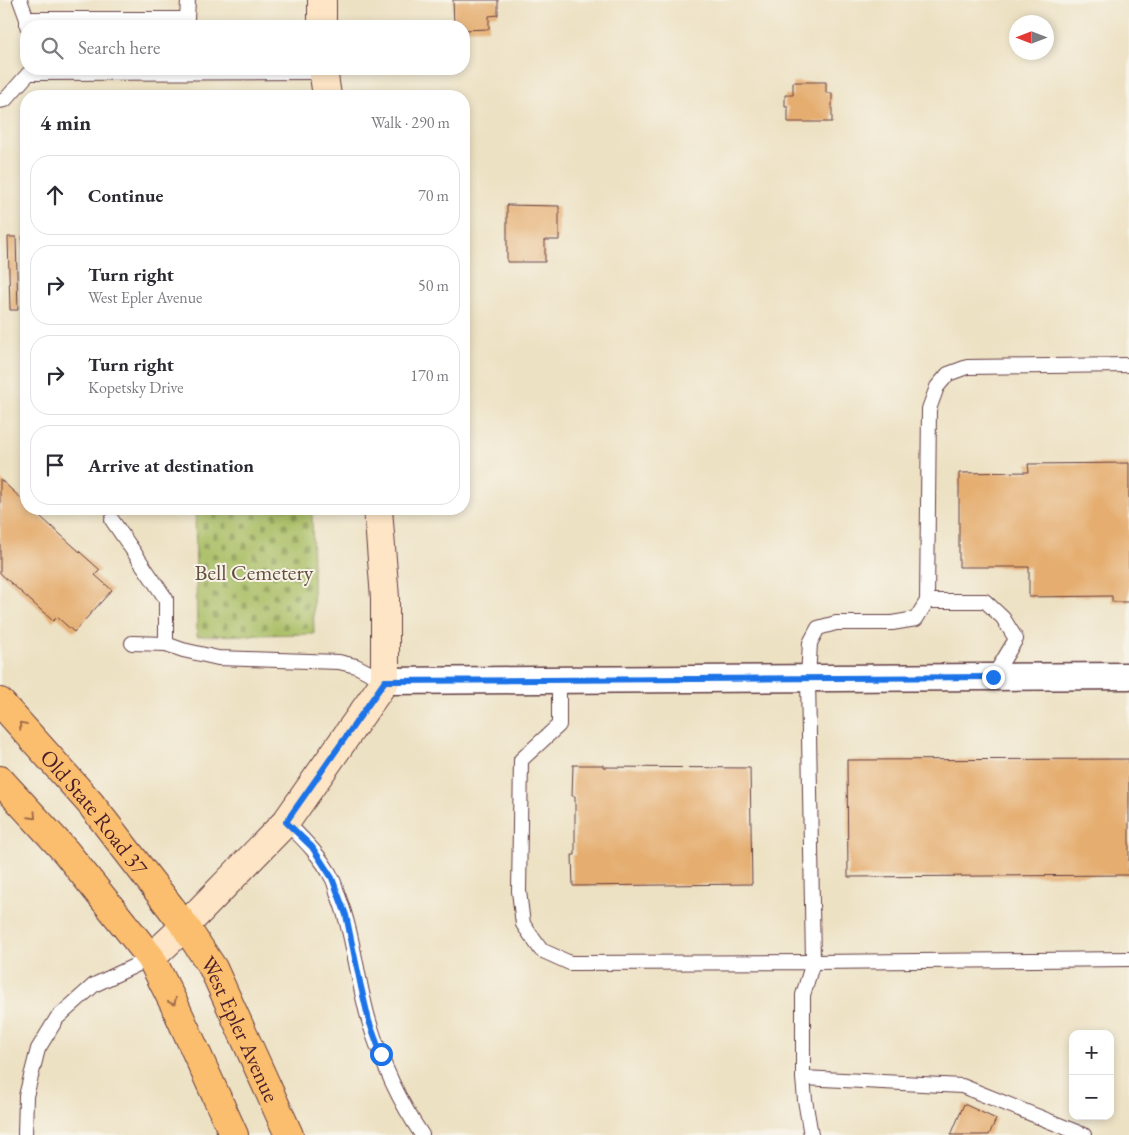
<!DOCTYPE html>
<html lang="en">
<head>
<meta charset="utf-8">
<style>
  :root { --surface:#fff; --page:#f2f2f3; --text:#2b2b33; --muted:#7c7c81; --line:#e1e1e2 }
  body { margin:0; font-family:"EB Garamond",serif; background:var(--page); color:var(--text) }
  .controls { position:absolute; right:15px; bottom:15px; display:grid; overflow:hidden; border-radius:10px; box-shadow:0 2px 8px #0003 }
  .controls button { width:45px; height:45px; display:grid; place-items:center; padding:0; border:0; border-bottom:1px solid var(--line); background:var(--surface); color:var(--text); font:25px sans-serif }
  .compass { position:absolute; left:1009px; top:15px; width:45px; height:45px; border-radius:50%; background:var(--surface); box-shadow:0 2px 8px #0003; rotate:270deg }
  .stop { position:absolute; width:15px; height:15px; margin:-11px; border:4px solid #1a73e8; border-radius:50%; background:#fff }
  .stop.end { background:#1a73e8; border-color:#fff; box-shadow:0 1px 5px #0008 }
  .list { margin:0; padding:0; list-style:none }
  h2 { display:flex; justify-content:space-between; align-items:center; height:65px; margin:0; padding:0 20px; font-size:21px }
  h2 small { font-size:16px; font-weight:400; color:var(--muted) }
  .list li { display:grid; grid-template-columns:32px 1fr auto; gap:15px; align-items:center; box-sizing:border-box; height:80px; margin:0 10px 10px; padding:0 10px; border:1px solid var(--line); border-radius:20px }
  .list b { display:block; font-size:19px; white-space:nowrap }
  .list p { margin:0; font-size:16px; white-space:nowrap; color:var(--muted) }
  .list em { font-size:16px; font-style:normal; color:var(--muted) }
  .icon { flex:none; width:28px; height:28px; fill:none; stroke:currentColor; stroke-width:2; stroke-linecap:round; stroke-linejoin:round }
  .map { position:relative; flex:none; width:1129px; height:1135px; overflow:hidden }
  .search { position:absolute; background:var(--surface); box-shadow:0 2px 8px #0003; left:20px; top:20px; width:450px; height:55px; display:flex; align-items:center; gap:12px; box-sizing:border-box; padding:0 18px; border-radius:20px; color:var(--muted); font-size:19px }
  .panel { position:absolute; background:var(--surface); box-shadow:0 2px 8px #0003; left:20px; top:90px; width:450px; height:425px; border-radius:20px }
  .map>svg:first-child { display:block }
</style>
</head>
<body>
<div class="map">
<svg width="1129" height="1135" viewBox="0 0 1129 1135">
  <defs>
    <pattern id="cemetery-stones" width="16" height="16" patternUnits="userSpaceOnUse" patternTransform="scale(1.25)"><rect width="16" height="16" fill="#a7bd62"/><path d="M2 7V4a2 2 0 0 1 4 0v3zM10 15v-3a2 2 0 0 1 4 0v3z" fill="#8a9951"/></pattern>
  </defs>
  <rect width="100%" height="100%" fill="#f7f3e8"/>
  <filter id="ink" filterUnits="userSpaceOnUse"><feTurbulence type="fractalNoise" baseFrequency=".02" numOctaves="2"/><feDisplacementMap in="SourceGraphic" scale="10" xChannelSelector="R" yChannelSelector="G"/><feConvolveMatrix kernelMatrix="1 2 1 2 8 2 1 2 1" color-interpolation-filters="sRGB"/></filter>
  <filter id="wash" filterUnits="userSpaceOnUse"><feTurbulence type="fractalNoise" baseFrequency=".0096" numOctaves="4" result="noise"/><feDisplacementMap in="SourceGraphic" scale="20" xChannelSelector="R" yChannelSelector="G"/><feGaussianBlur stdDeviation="1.12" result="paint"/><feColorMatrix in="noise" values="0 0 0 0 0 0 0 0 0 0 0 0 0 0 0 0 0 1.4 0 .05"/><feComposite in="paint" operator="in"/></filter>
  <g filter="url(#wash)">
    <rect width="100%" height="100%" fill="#ede1c3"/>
    <polygon fill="url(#cemetery-stones)" stroke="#786e46" points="195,509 312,509 314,634 197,636"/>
    <g id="blocks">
      <g fill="#e5ad70">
        <polygon points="453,0 498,0 498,15 489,16 489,29 464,30 464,26 454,26"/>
        <polygon points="793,82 826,82 826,93 832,93 832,122 788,122 788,107 785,107 785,95 793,95"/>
        <polygon points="507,205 559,206 559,240 545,240 545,262 507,262"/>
        <polygon points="23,236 26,236 26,310 24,310"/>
        <polygon points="8,237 16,237 18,310 10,310"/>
        <polygon points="1129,463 1129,602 1112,602 1112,596 1029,597 1029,567 959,567 959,473 1029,472 1028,464"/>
        <polygon points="0,479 26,503 26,509 32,509 100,570 95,575 112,590 74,632 57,617 53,621 0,573"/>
        <polygon points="1129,759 1129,875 848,877 847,760"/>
        <polygon points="573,765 603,765 603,767 750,768 752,884 573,886 572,855 575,855 575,796 572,796"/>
        <polygon points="964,1104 996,1119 989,1135 951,1135"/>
      </g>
    </g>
  </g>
  <g filter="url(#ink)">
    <use href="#blocks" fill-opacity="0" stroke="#623c42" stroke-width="1"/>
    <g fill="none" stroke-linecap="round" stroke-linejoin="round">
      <g stroke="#623c42" stroke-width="16">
        <g id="lane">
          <polyline points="20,0 27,19"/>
          <polyline points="187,19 188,0"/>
          <polyline points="27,26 27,19 187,19 187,26"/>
          <polyline points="0,101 5,100 29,73 323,72"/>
          <polyline points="1129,365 967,367 948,374 937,387 929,409 927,601 916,619 892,623 836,623 818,628 810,643 808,678 813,962 1129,959"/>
          <polyline points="112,520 166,599 166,644"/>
          <polyline points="927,601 985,601 1003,618 1016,639 993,677"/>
          <polyline points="132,643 166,644 183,650 218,658 339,662 356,666 385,681"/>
          <polyline points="559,679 559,725 521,760 519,891 523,924 541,950 570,963 813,962 803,995 803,1078 805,1100 811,1135"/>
          <path d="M286,822C303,839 321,856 332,878C335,883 336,890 338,895C354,936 357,980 369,1021C381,1061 399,1101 422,1135"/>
          <polyline points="803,1078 962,1086 1084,1135"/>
          <polyline points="25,1135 26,1096 38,1049 57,1018 94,985 151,958"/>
        </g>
      </g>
      <g stroke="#623c42" stroke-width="29">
        <polyline id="street" points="385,681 1129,676"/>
      </g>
      <g stroke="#623c42" stroke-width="30">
        <g id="secondary">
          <polyline points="322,0 322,26"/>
          <polyline points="323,69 327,96"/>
          <polyline points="151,958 185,926 286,822 385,681 385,598 378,509"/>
        </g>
      </g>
      <g stroke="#623c42" stroke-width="30">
        <g id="primary">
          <path id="s1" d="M0,702L90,803L185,926L213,968L289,1135"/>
          <polyline points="0,780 66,852 151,958 175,1006 234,1135"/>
        </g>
      </g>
      <use href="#lane" stroke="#fff" stroke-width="14"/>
      <use href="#street" stroke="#fff" stroke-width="26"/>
      <use href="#secondary" stroke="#fde5c5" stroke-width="28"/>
      <use href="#primary" stroke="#fbbe6e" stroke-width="28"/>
    </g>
    <defs><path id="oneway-chevron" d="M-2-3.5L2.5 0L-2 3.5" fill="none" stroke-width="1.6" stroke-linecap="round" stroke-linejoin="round" transform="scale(1.25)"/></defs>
    <g stroke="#a26e4c">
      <use href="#oneway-chevron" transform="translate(22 725) rotate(-131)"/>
      <use href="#oneway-chevron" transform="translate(33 816) rotate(47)"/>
      <use href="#oneway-chevron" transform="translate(173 1002) rotate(64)"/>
    </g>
  </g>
  <g fill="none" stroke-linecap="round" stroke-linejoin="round" filter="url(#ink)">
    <polyline stroke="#1a73e8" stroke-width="6" points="381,1054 369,1021 361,987 346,915 332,878 312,847 286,822 385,681 993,677"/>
  </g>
  <g text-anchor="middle" stroke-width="4" stroke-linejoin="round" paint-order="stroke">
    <g font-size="22" fill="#664e3c" stroke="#f7f3e8">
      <text x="254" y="580">Bell Cemetery</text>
    </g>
    <g font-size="22" fill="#4a1f2b" stroke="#f7f3e8">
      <text dy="8" stroke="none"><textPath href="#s1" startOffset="145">Old State Road 37</textPath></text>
      <text dy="8" stroke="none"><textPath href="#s1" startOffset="408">West Epler Avenue</textPath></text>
    </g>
  </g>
</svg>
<div class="controls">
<button>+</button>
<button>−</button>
</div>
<svg class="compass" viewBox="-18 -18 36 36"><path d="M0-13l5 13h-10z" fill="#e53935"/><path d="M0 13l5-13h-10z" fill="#7c7c81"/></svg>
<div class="stop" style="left:381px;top:1054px"></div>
<div class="stop end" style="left:993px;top:677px"></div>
<div class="search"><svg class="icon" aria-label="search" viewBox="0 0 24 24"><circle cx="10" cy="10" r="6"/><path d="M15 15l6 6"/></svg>Search here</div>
<section class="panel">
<h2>4 min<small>Walk · 290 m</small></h2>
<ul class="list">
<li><svg class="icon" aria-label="ahead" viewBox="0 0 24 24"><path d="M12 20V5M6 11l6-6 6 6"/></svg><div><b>Continue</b></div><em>70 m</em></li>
<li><svg class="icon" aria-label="right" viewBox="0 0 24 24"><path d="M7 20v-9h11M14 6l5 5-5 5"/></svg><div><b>Turn right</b><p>West Epler Avenue</p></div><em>50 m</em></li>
<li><svg class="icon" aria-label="right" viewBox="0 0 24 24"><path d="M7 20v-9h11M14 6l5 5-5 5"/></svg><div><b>Turn right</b><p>Kopetsky Drive</p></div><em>170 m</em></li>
<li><svg class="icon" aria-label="arrive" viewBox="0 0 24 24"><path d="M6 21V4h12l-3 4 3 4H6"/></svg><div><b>Arrive at destination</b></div></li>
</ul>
</section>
</div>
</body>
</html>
